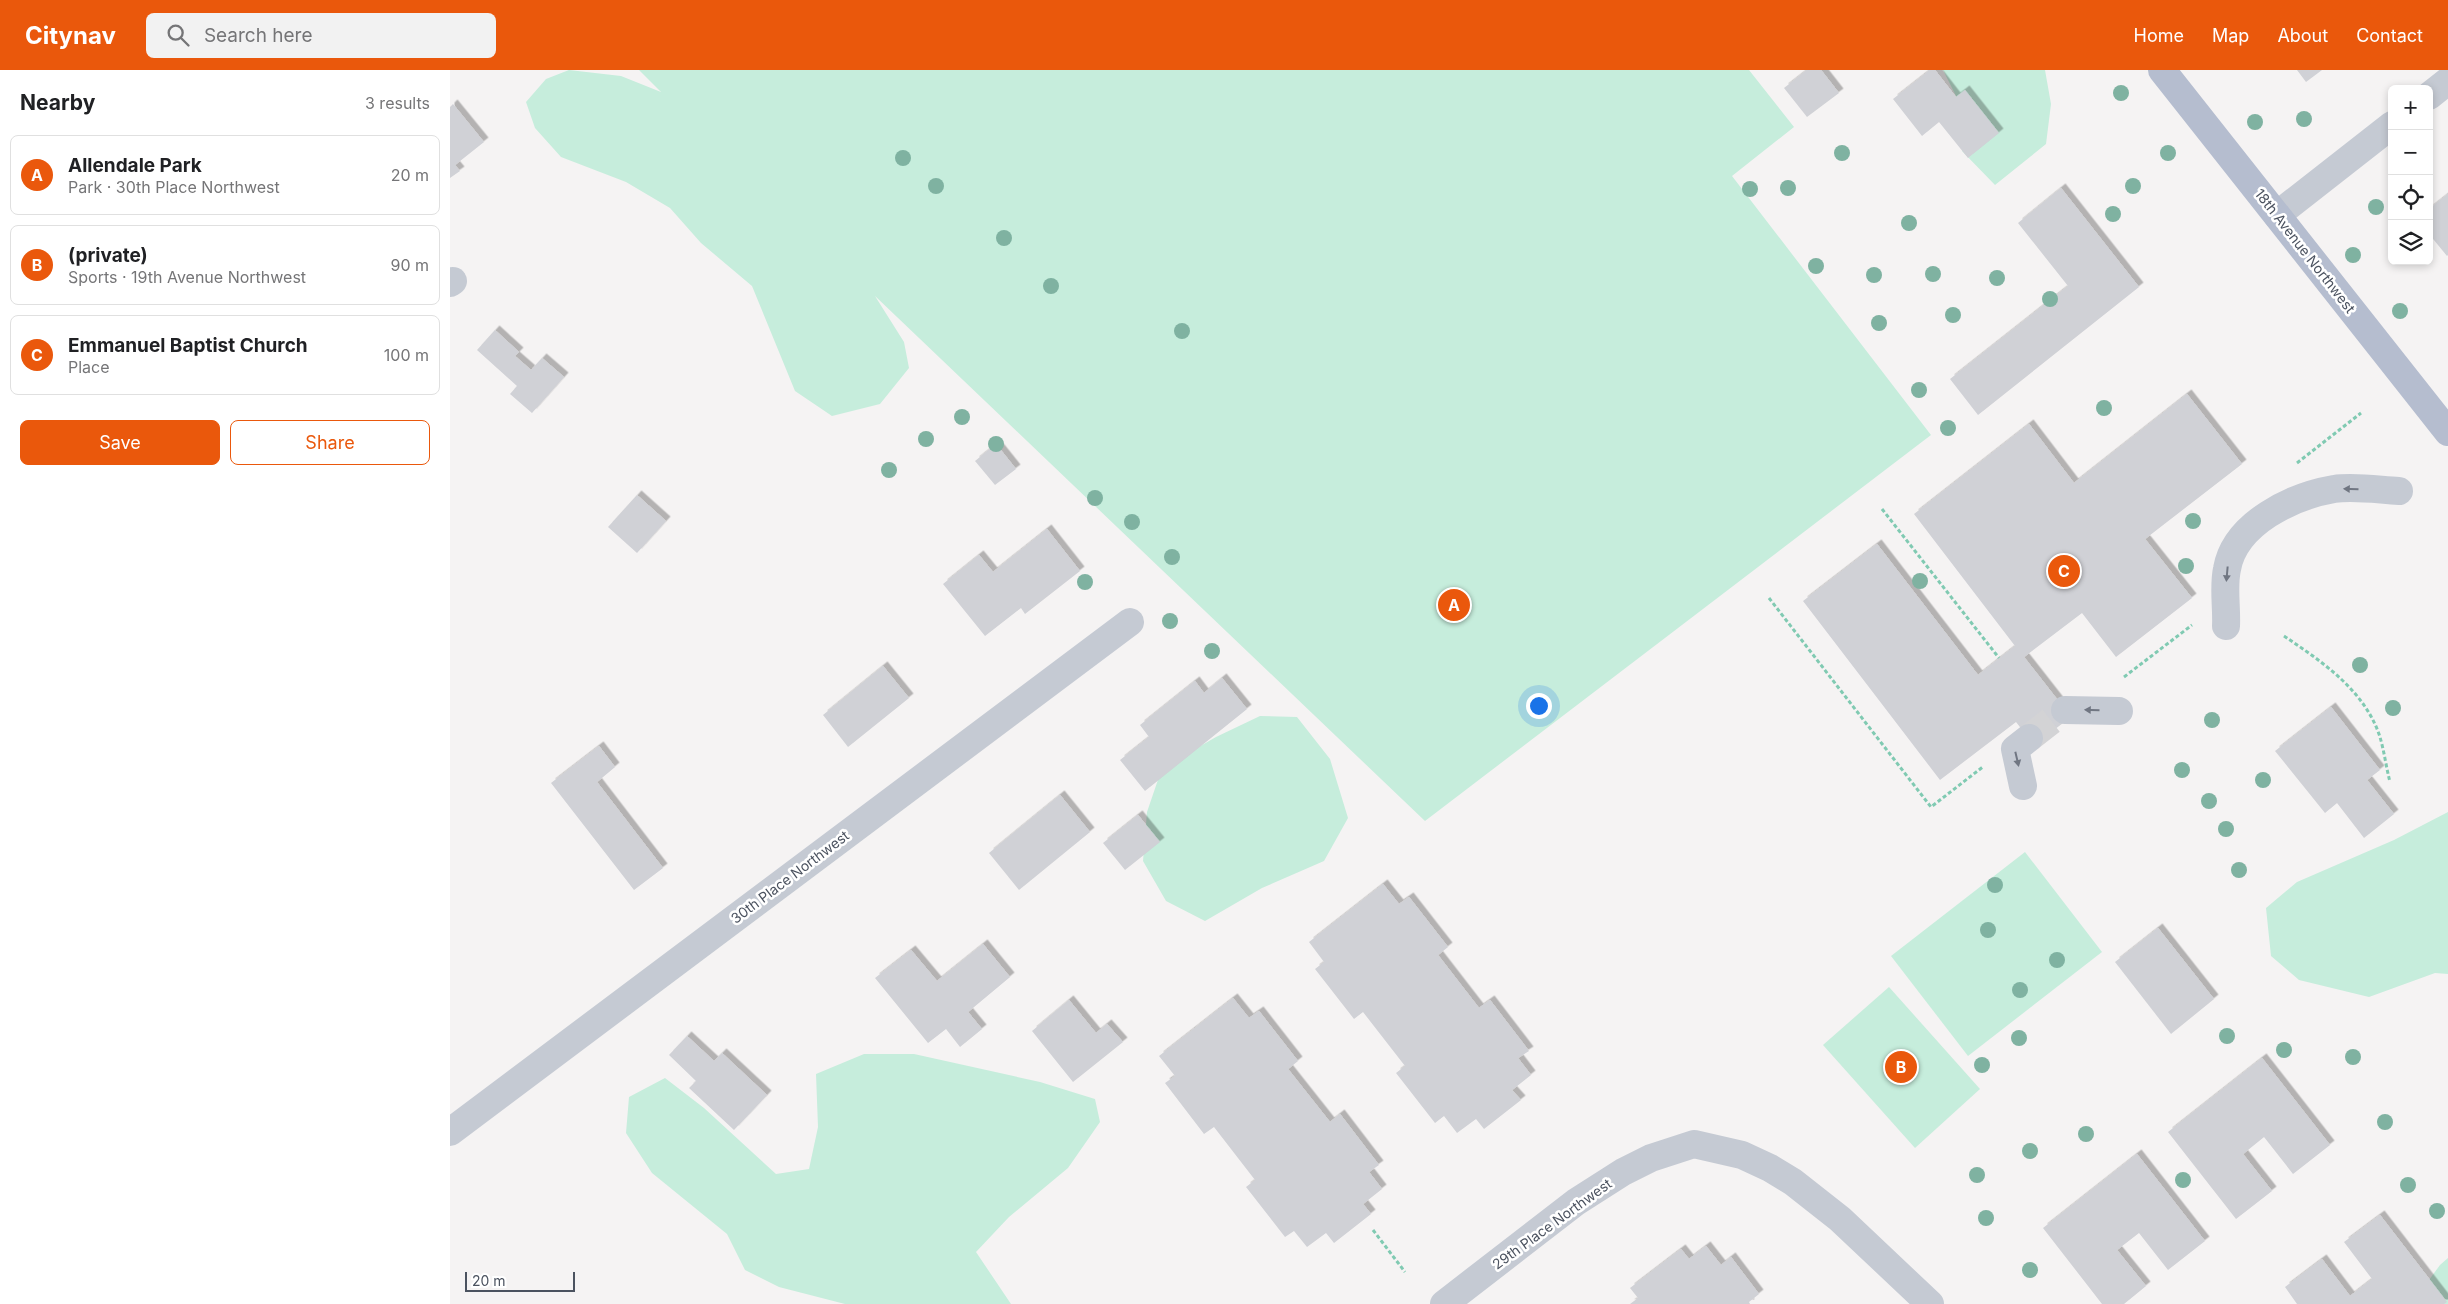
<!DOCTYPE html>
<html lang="en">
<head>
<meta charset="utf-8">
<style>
  :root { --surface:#fff; --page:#f2f2f2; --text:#202124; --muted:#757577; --line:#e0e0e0; --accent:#ea580c }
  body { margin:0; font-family:Inter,sans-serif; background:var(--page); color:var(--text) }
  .controls { position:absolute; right:15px; top:15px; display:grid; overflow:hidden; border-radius:8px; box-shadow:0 2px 8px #0003 }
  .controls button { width:45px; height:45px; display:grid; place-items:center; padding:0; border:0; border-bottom:1px solid var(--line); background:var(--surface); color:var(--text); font:25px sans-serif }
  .scale { position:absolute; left:15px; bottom:12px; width:110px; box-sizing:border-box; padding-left:5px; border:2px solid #4b525f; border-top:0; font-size:14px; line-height:18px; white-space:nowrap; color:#4b525f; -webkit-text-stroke:4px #fff; paint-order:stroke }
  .you { position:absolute; left:1088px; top:635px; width:18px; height:18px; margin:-12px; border:4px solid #fff; border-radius:50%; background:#1a73e8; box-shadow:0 0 0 8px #1a73e833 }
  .badge { display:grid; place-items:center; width:32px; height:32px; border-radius:50%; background:var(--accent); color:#fff; font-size:16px; font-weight:700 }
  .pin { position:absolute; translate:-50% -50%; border:2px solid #fff; box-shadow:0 1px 5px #0006 }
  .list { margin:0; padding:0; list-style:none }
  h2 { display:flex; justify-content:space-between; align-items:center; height:65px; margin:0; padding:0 20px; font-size:21px }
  h2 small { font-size:16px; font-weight:400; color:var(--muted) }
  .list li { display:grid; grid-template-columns:32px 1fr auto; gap:15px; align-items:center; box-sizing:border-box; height:80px; margin:0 10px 10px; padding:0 10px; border:1px solid var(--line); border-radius:8px }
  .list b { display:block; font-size:19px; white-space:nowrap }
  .list p { margin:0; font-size:16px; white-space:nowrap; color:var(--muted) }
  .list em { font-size:16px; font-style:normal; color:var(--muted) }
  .actions { display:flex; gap:10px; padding:15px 20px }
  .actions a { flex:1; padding:11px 0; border:1px solid var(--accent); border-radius:8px; text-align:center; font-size:18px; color:var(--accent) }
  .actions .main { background:var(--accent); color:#fff }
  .icon { flex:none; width:28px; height:28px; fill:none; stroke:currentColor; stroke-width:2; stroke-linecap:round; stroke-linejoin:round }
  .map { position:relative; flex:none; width:1998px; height:1234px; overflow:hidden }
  header { display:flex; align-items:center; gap:30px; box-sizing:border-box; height:70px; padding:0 25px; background:var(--accent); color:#fff }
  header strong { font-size:24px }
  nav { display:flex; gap:28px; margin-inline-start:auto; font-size:18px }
  .search { width:350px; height:45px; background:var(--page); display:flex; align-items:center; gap:12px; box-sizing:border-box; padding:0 18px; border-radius:8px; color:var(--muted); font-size:19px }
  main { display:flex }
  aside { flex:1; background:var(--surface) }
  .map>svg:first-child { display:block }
</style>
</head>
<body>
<header>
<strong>Citynav</strong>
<div class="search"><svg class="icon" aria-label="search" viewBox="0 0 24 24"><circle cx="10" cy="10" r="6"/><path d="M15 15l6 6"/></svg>Search here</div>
<nav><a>Home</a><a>Map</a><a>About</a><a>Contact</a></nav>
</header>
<main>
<aside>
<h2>Nearby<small>3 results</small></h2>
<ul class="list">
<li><span class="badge">A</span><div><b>Allendale Park</b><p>Park · 30th Place Northwest</p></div><em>20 m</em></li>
<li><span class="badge">B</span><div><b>(private)</b><p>Sports · 19th Avenue Northwest</p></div><em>90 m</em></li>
<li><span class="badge">C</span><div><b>Emmanuel Baptist Church</b><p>Place</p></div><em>100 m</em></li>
</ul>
<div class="actions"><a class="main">Save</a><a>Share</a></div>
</aside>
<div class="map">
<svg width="1998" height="1234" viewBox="0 0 1998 1234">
  <defs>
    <filter id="shadow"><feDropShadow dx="4.5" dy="-4.5" stdDeviation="0" flood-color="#0004"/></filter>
  </defs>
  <rect width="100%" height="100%" fill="#f5f3f3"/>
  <g fill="#c6eddc">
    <polygon points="119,0 171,6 211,22 189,0 1299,0 1344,57 1282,106 1481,365 975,751 425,226 454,272 459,298 430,334 382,346 345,321 302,216 251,173 220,138 176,112 111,87 85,58 76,32 96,9"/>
    <polygon points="1493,0 1595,0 1601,34 1596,74 1545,115 1512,81 1514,42"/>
    <polygon points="810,646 847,647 880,689 898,748 874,791 812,818 755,851 716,831 693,791 697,742 712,698 766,667"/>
    <polygon points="1998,742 1998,904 1985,903 1919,927 1849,910 1821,886 1816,838 1847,812 1944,770"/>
    <polygon points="1575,782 1652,882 1518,986 1441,886"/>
    <polygon points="1439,917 1530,1019 1465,1078 1373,975"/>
    <polygon points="414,984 464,984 590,1012 645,1029 650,1052 618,1098 559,1147 526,1182 561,1234 395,1234 329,1217 295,1200 277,1164 202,1103 176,1063 179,1027 215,1008 254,1038 326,1104 359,1099 368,1057 366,1004"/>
    <polygon points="1998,1188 1998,1234 1970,1234 1968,1225 1990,1195"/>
  </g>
  <g fill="#d0d1d6" filter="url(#shadow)">
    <polygon points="1357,0 1371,0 1389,23 1357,47 1334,18"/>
    <polygon points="1480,0 1485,0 1506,27 1515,20 1549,63 1518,88 1489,52 1472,66 1443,29"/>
    <polygon points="1847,0 1872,0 1856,12"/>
    <polygon points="3,34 34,72 5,95 10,101 0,108 0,37"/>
    <polygon points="1611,118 1689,217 1528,345 1500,309 1618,216 1568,153"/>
    <polygon points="1998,124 1998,185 1997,186 1979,164 1979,139"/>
    <polygon points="45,260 69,282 65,286 81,300 92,288 114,307 82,343 60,324 67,316 27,280"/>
    <polygon points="1737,324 1792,394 1695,469 1742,528 1666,587 1632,543 1574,587 1621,647 1584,675 1566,652 1490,710 1353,531 1427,474 1528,605 1565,576 1464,444 1579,354 1624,413"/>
    <polygon points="546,374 566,399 545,415 525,391"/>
    <polygon points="187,425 216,451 187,483 158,457"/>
    <polygon points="597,459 630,501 575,544 571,538 535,566 493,514 529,485 543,502"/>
    <polygon points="433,596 459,628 398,677 373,645"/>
    <polygon points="772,608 797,639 695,721 670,690 699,667 690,655 745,611 754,623"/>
    <polygon points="1881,637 1930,700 1917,710 1944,744 1914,768 1887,733 1875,743 1825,681"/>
    <polygon points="149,676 165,697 147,712 213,798 184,820 101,713"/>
    <polygon points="610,725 640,762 569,820 539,783"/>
    <polygon points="688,745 710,772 675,800 653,773"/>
    <polygon points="933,814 949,834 959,827 998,877 988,885 1029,938 1040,930 1079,981 1068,988 1081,1005 1062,1020 1071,1030 1034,1059 1026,1049 1007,1063 994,1046 985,1053 946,1003 955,996 913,942 904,949 865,899 874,892 859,872"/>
    <polygon points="1708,858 1764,929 1721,964 1665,892"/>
    <polygon points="533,874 560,907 518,942 532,959 510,977 496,959 478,973 425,908 461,880 487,911"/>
    <polygon points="783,928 799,948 809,941 848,991 838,999 880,1052 890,1044 929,1095 919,1102 932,1119 913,1134 921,1144 884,1173 876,1163 857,1177 844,1161 835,1167 796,1117 805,1110 764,1057 754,1064 715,1013 725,1006 709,986"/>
    <polygon points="619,930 646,963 657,954 673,972 623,1012 582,961"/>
    <polygon points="237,966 264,991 272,983 317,1025 284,1060 239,1018 246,1011 219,985"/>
    <polygon points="1812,988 1880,1075 1843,1104 1814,1067 1793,1084 1822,1121 1786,1149 1718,1062"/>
    <polygon points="1687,1084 1755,1171 1718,1200 1689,1163 1667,1180 1696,1216 1674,1234 1652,1234 1593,1158"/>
    <polygon points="1930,1145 1997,1232 1994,1234 1847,1234 1835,1217 1872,1189 1900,1226 1922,1209 1894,1172"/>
    <polygon points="1256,1176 1271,1195 1281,1187 1309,1224 1299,1232 1300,1234 1180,1234 1188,1228 1180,1218 1231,1179 1239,1189"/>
  </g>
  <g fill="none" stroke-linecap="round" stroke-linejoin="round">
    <polyline stroke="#d3d3d5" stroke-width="28" stroke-dasharray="28 14" stroke-linecap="butt" points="1579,668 1615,640"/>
    <g stroke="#80cab2" stroke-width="3" stroke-dasharray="4 2.5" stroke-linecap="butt">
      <polyline points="1847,393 1911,343"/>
      <polyline points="1432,439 1549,588"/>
      <polyline points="1319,528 1481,737 1534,696"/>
      <path d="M1834,566C1871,591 1913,619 1929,664C1934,679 1936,697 1940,712"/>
      <polyline points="1674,607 1742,555"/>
      <polyline points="923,1160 955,1202"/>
    </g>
    <g stroke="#c5cad3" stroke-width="28">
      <polyline points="1979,26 1998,11"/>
      <polyline points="1827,145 1942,55"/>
      <polyline points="0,213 3,211"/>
      <path d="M1776,556C1777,538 1773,517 1777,499C1785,453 1843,426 1884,419C1905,416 1929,420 1949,421"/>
      <polyline points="1615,640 1669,641"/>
      <polyline points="1573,716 1565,679 1579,668"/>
      <polyline points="0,1062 680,552"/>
      <polyline points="994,1234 1126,1132 1173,1102 1201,1088 1244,1074 1292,1085 1320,1098 1343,1112 1390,1149 1480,1234"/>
    </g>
    <polyline stroke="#b5bdcf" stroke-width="28" points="1712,0 1998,362"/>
  </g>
  <g fill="#7fb2a1">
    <circle cx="1671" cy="23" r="8"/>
    <circle cx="1854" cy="49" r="8"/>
    <circle cx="1805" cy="52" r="8"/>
    <circle cx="1392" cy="83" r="8"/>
    <circle cx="1718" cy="83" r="8"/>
    <circle cx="453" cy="88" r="8"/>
    <circle cx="486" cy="116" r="8"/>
    <circle cx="1683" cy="116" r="8"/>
    <circle cx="1338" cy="118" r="8"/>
    <circle cx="1300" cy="119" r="8"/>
    <circle cx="1926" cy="137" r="8"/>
    <circle cx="1663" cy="144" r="8"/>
    <circle cx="1459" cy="153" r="8"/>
    <circle cx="554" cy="168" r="8"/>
    <circle cx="1903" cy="185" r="8"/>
    <circle cx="1366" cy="196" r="8"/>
    <circle cx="1483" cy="204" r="8"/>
    <circle cx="1424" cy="205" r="8"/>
    <circle cx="1547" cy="208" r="8"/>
    <circle cx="601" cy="216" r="8"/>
    <circle cx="1600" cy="229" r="8"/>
    <circle cx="1950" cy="241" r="8"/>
    <circle cx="1503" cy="245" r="8"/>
    <circle cx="1429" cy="253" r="8"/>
    <circle cx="732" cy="261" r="8"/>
    <circle cx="1469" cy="320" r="8"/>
    <circle cx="1654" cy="338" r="8"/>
    <circle cx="512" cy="347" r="8"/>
    <circle cx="1498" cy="358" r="8"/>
    <circle cx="476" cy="369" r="8"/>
    <circle cx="546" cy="374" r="8"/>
    <circle cx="439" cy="400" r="8"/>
    <circle cx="645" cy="428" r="8"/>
    <circle cx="1743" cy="451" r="8"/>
    <circle cx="682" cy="452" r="8"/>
    <circle cx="722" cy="487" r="8"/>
    <circle cx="1736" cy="496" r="8"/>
    <circle cx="1470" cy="511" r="8"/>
    <circle cx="635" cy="512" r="8"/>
    <circle cx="720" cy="551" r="8"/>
    <circle cx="762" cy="581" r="8"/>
    <circle cx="1910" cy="595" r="8"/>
    <circle cx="1943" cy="638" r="8"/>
    <circle cx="1762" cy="650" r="8"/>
    <circle cx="1732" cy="700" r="8"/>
    <circle cx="1813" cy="710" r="8"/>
    <circle cx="1759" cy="731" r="8"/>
    <circle cx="1776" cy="759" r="8"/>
    <circle cx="1789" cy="800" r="8"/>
    <circle cx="1545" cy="815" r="8"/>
    <circle cx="1538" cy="860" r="8"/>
    <circle cx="1607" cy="890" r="8"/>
    <circle cx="1570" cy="920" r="8"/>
    <circle cx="1777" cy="966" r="8"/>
    <circle cx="1569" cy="968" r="8"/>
    <circle cx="1834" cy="980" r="8"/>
    <circle cx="1903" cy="987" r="8"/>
    <circle cx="1532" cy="995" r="8"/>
    <circle cx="1935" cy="1052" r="8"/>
    <circle cx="1636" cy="1064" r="8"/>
    <circle cx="1580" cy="1081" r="8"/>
    <circle cx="1527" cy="1105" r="8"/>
    <circle cx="1733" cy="1110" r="8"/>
    <circle cx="1958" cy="1115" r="8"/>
    <circle cx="1987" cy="1141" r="8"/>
    <circle cx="1536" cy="1148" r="8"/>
    <circle cx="1580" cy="1200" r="8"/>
  </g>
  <defs><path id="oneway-solid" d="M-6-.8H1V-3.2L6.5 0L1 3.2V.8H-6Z" transform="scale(1.25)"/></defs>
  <g fill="#707682">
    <use href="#oneway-solid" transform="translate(1901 419) rotate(-178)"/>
    <use href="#oneway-solid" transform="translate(1777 504) rotate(95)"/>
    <use href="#oneway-solid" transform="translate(1642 640) rotate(-178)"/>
    <use href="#oneway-solid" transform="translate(1567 689) rotate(77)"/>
  </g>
  <g text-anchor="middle" stroke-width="5" stroke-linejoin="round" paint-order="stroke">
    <g font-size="14" fill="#4b525f" stroke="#fff">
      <text transform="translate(1855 181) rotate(52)" y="5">18th Avenue Northwest</text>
      <text transform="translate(340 807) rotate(-37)" y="5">30th Place Northwest</text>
      <text transform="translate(1102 1154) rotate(-36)" y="5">29th Place Northwest</text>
    </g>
  </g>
</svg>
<div class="controls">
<button>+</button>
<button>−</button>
<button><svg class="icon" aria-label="locate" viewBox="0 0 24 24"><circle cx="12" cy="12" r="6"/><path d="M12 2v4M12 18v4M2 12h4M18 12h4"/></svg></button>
<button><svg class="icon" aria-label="layers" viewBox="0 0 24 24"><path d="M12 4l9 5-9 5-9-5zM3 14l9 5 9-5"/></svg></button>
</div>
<div class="scale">20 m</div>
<div class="you"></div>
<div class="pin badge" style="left:1004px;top:535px">A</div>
<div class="pin badge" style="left:1451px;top:997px">B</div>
<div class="pin badge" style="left:1614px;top:501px">C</div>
</div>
</main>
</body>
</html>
